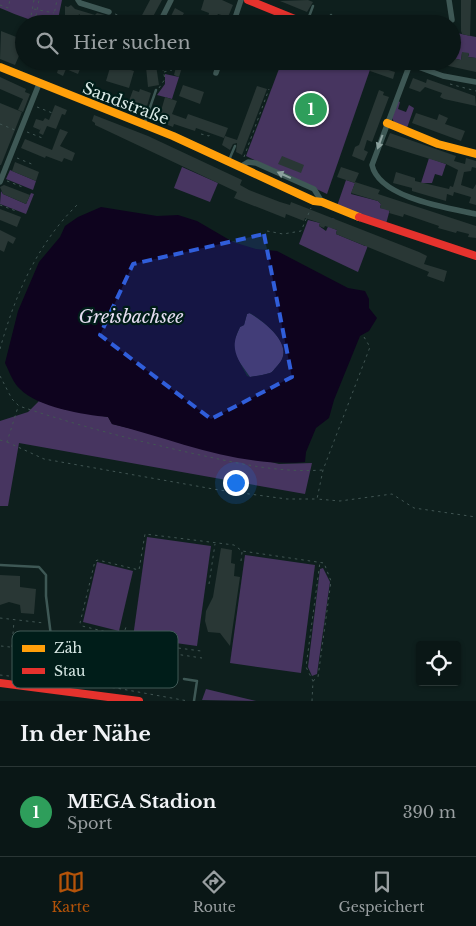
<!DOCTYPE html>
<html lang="de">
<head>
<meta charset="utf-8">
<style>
  :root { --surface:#0a1716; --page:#13201f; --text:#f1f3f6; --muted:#999fa1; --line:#2a3635; --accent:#b45309 }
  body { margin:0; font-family:"Libre Baskerville",serif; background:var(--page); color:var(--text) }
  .controls { position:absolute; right:15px; bottom:15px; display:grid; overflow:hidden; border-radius:5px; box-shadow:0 1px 4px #0004 }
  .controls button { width:45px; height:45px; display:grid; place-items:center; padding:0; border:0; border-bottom:1px solid var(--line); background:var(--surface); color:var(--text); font:25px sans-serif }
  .you { position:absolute; left:235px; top:482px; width:18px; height:18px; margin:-12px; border:4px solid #fff; border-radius:50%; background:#1a73e8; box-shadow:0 0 0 8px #1a73e833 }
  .badge { display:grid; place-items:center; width:32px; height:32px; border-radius:50%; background:var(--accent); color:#fff; font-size:16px; font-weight:700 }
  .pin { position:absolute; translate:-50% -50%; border:2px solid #fff; box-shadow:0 1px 5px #0006 }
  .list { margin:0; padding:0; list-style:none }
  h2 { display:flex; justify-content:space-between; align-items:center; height:65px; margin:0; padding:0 20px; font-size:21px }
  h2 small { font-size:16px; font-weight:400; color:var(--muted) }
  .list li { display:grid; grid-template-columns:32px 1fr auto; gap:15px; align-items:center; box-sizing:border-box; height:90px; padding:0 20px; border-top:1px solid var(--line) }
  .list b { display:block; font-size:19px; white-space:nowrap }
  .list p { margin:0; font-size:16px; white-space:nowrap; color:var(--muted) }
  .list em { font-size:16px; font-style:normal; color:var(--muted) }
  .icon { flex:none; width:28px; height:28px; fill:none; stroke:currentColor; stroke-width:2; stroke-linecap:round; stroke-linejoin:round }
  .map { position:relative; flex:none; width:476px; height:701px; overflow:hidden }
  .search { position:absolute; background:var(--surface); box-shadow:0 1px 4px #0004; left:15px; right:15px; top:15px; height:55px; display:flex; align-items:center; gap:12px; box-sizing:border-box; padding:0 18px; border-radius:28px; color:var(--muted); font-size:19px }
  .sheet { height:155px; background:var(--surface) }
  nav { display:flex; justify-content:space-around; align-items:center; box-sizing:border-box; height:70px; border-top:1px solid var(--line); background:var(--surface); font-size:14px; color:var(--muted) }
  nav a { display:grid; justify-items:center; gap:2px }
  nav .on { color:var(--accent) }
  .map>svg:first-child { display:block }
</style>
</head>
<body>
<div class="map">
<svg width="476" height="701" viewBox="0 0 476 701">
  <rect width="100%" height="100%" fill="#0e1f1d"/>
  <g fill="#473560">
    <path d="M0,0H62L57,24C36,24 20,16 0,8Z"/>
    <polygon points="452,32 476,37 476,58 468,57 469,54 462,53 461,60 452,58"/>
    <polygon points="282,61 373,61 327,194 246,156"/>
    <polygon points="165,74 179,77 172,99 157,95 165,84"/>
    <polygon points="398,101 400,102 398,109 406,112 409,105 414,108 407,128 394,122 392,118"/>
    <polygon points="429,158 446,164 442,176 435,174 432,183 421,183"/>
    <polygon points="182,167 218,183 210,202 174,188"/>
    <polygon points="10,170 36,181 33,190 6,179"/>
    <polygon points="346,180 355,183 351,194 378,201 381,204 380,208 390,209 386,224 337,206"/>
    <polygon points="1,191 3,194 26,204 31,193 34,194 26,214 0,204"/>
    <polygon points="332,218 335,219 332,228 337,230 336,234 365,246 370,240 358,272 299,244 308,220 320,223 319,226 326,231"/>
    <path d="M249,313C264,321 297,346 278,365C275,368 273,372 270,373C264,375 256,376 250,377L236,357L233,343L240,327L244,325L247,314Z"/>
    <polygon points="39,401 63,409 108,417 112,424 279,464 312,463 305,494 19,443 8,506 0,506 0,421 28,412"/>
    <polygon points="147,537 211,546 197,646 133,637"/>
    <polygon points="245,555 315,565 301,673 230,663"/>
    <polygon points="97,562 133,571 119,631 83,622"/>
    <polygon points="323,568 330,582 317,674 312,676 308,667 320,569"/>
    <polygon points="206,689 256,701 202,700"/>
  </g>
  <path fill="#0e031e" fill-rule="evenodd" d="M101,207L157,216L178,215L197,221L233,242L256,249L277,251L348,288L365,291L369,299V308L377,318L369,331L360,336L334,400L329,418L316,428L306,452L305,462C239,468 176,440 112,424L108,417C84,415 37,407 20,389C13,383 9,371 5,363L18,311L39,262L60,237L65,226L78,217ZM250,313C265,322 296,346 278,365C275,368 273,372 270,373C264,375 256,376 250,377L247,376C237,356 229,349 240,327L244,325L247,314Z"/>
  <g fill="#293735">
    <polygon points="150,0 162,0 149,24 140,19"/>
    <polygon points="204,0 222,0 233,5 228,17 218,14 213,24 207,22 209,13 201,10"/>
    <polygon points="308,0 313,2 307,12 280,1"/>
    <polygon points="461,0 471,0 470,36 462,34 461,31"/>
    <polygon points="71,5 75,9 95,15 97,13 121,19 120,24 77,24 80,14 69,20 65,16 65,6 68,7"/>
    <polygon points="175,8 184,13 178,24 167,24"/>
    <polygon points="1,31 24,40 24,52 21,51 15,65 0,59"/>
    <polygon points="462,52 469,53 468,57 476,58 476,72 435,63 435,61 452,61 452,58 461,60"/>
    <polygon points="47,61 83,61 78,74 66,69 63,76 57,73 59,66"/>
    <polygon points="112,61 122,64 121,67 134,71 129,88 106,81"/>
    <polygon points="162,61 184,61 179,77 174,75 176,67"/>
    <polygon points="156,65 159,85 148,87 146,67"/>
    <polygon points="372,65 395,72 393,79 370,71"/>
    <polygon points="0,77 26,89 25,92 30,94 23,112 18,110 23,99 0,89"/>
    <polygon points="413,78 426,83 427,79 475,96 476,106 444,99 440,97 442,93 425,87 420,92 409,88"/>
    <polygon points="183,85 204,92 200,104 179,96"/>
    <polygon points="257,86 267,89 242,155 236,152 237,143 233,144 230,150 222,145 225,136 237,140"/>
    <polygon points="140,89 151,93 144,116 126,109 133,90 139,92"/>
    <polygon points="379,90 384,92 383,95 389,97 372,142 367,140 364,150 368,152 364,161 352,156 355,147 359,145"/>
    <polygon points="165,97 177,101 172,114 186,119 188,114 228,128 224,138 196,128 195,131 174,124 173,127 150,118 153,108 161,111"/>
    <polygon points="0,103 22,112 1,165 0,165"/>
    <polygon points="55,105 67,110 65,115 62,114 56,129 47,126 43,135 39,133 41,128 40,130 33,127 36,119 43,121 45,118 49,120"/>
    <polygon points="416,113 437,120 439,114 448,118 445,124 465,131 461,141 412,123"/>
    <polygon points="94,115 148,136 242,180 240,185 249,190 280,202 290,205 291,202 419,252 427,256 424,264 447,271 444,282 427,276 429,272 336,234 337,230 325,226 324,228 319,226 320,223 305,218 304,221 286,214 285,218 234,198 237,192 95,125 95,123 92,121"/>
    <polygon points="60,129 68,132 60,146 75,153 72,161 64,158 62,162 46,156 45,158 21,148 25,139 52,150"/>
    <polygon points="390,133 456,156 454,161 465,164 466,158 476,161 476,168 472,167 471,171 464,172 461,185 473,189 476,184 476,205 469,203 471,197 454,192 453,196 447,194 446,201 412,191 412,188 393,183 396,172 415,178 415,181 449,189 450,186 453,187 458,170 446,164 385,145"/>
    <polygon points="282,156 304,165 301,173 278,164"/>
    <polygon points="15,162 39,172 36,181 12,171"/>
    <polygon points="341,167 359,173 355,182 380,190 378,194 476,226 476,238 468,237 469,234 457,231 456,233 438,228 439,226 404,214 403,217 389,213 390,211 380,208 381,204 378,201 351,193 355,183 337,177"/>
    <polygon points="4,185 30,195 26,204 3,194 0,187"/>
    <polygon points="0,209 21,217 17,227 0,220"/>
    <polygon points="0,230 16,238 13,244 8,241 4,252 0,250"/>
    <polygon points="221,548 232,550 231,563 235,564 234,576 240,577 230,646 220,633 208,632 205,621 206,611 213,597"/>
    <polygon points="0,575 20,576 20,587 36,589 34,614 21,613 20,605 9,602 0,605"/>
  </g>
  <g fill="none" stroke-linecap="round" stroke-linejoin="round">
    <g stroke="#415553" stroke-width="1" stroke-dasharray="2.5 4" stroke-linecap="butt">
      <polyline points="34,0 31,16 53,20"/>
      <polyline points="0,5 8,8 10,0"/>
      <polyline points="34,9 54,13"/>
      <polyline points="115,14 126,18"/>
      <polyline points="36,16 39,0"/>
      <polyline points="52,24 57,0"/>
      <polyline points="164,72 172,70"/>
      <polyline points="450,84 476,91"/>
      <polyline points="159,88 165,79 161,61"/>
      <polyline points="37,107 55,114"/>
      <polyline points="0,124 15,130"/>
      <polyline points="27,132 45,139"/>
      <polyline points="201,134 209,136 210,133"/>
      <polyline points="244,157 269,89"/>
      <polyline points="17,158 34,165"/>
      <polyline points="7,181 25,188"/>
      <polyline points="0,205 16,211"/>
      <polyline points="267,231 283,234 301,231 311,208"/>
      <polyline points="364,337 370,347 323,470 317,499 340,501 392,494 414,508 476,517"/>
      <path d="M0,349C15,295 37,244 78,204"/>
      <path d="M0,376L12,399L19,406C76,425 133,440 191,453C237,463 276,473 323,470"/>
      <polyline points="0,440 7,442 18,407"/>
      <polyline points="7,442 44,459 219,490 287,499 316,499"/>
      <polyline points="241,561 242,552"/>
      <polyline points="209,584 215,544"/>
      <polyline points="0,618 44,623"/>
      <polyline points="56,632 201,651"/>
      <polyline points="123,636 82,626 80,623 95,561 98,560 139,570 145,534 234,545 242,551 324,563 331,581 318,677 313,681"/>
      <polyline points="123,636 126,627"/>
      <polyline points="58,641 121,646 202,658"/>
      <polyline points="1,646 36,650"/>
      <polyline points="12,647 14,621"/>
      <polyline points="118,674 122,640"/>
      <polyline points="0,675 45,680"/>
      <polyline points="54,681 116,688 188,701"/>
      <polyline points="312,701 313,681 306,667 320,562"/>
    </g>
    <g stroke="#3e5855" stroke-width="2.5">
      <polyline points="307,22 313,6"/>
      <polyline points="328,24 331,15"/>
      <polyline points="332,24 335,17"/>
      <polyline points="145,122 156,90"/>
      <polyline points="229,160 235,146"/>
      <polyline points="0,565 39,567 46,575 46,596 53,652 49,687"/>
      <polyline points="184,679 197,681 194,701"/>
    </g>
    <g stroke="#3e5855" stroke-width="5.5">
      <polyline points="78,0 80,3 109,12"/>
      <polyline points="449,0 452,20"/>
      <polyline points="159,24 171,0"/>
      <polyline points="233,24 241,0"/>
      <polyline points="402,61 443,76 476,82"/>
      <path d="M410,64L372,165C379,198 448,208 476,214"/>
      <polyline points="216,73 220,61"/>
      <polyline points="240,167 248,162 256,163 314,189 322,202"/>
      <polyline points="0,182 39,84"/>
    </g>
    <g stroke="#ff9f0a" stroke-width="8">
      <polyline points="0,67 173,136 314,201 322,202 359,217"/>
      <polyline points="387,123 438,144 476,154"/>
    </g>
    <g stroke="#e5322d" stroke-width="8">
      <polyline points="248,0 307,24"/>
      <polyline points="359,217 476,256"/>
      <polyline points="0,683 139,701"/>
    </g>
  </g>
  <defs><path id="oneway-solid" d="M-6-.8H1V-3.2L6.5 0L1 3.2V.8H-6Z" transform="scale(1.25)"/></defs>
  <g fill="#8ca19e">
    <use href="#oneway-solid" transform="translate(380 142) rotate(110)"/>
    <use href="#oneway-solid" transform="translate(284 175) rotate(-156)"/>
  </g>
  <path fill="#305eda" fill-opacity="0.2" stroke="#305eda" stroke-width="4" stroke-dasharray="10 6" stroke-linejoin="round" d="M264,234L292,377L211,419L100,335L133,264Z"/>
  <g text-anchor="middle" stroke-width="4.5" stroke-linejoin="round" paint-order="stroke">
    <g font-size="16" fill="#d9eae7" stroke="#001d19">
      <text transform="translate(126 103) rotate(21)" y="6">Sandstraße</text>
    </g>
    <g font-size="18" font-style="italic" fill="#e5ddf1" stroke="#001d19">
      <text x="131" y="323">Greisbachsee</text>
    </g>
  </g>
  <rect x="12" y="631" width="166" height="57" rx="8" fill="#001d19" stroke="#415a57" stroke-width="1"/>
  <rect x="22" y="645" width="23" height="7" fill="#ff9f0a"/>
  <rect x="22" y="668" width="23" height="6" fill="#e5322d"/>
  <g font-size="14" fill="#d9eae7">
    <text x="54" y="653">Zäh</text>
    <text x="54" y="676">Stau</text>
  </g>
</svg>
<div class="controls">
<button><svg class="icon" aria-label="locate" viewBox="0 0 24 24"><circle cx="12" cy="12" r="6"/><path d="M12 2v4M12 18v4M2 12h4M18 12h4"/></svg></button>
</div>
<div class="you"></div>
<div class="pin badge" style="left:311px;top:109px;background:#2e9e5b">1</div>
<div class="search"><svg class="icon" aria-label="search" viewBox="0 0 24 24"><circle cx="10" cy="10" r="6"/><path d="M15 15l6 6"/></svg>Hier suchen</div>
</div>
<section class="sheet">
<h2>In der Nähe<small></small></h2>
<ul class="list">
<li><span class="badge" style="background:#2e9e5b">1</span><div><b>MEGA Stadion</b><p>Sport</p></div><em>390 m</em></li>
</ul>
</section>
<nav>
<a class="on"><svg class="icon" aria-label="map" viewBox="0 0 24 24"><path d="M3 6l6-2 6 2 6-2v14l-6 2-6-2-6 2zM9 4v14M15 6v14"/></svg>Karte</a>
<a><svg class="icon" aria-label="directions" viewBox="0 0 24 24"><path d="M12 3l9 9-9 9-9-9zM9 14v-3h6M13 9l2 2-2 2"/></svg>Route</a>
<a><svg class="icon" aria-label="saved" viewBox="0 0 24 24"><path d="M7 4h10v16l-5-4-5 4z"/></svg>Gespeichert</a>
</nav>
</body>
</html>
